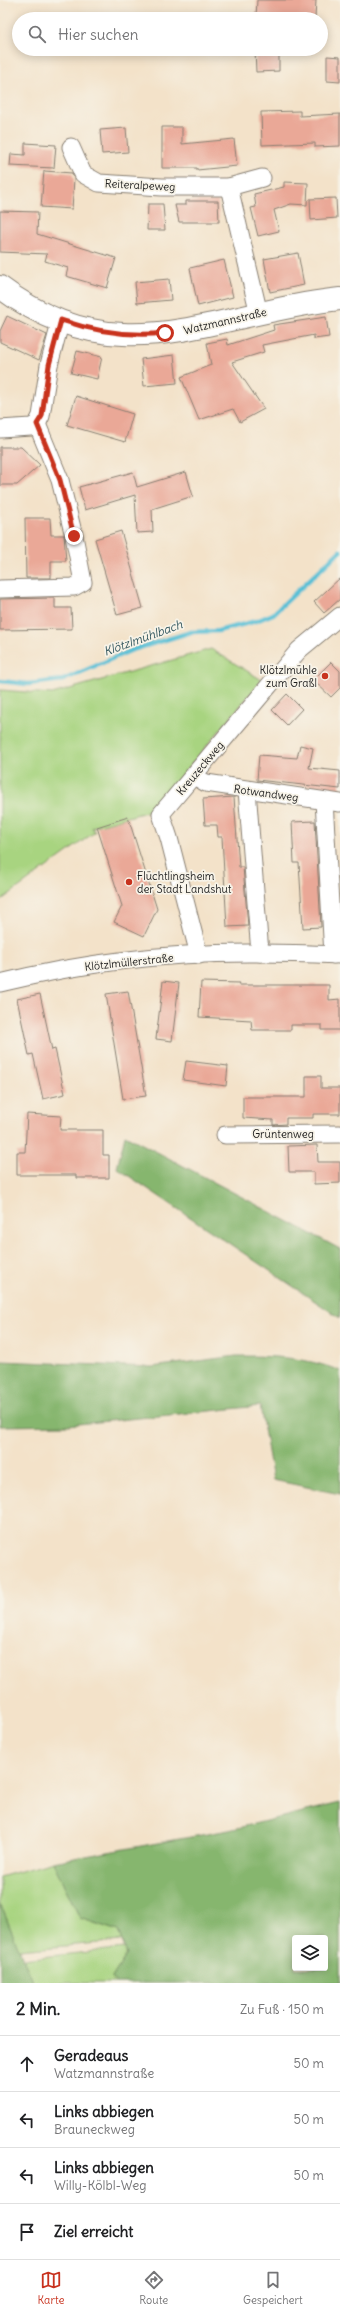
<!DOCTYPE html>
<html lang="de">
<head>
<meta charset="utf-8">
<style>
  :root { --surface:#fff; --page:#f2f2f2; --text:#202124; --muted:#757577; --line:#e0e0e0; --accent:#c8321e }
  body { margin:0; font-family:Delius,sans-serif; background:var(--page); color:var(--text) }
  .controls { position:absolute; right:12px; bottom:12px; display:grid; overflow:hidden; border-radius:4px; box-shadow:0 2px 10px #0003 }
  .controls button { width:36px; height:36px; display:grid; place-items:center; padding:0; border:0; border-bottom:1px solid var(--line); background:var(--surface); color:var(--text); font:20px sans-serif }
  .stop { position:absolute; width:12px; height:12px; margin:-9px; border:3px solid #c8321e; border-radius:50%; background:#fff }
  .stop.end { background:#c8321e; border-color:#fff; box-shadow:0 1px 4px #0008 }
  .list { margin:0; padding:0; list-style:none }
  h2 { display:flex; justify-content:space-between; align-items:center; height:52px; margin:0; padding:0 16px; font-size:17px }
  h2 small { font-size:13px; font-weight:400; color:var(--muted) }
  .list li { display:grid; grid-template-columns:26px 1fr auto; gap:12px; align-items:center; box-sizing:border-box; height:56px; padding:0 16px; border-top:1px solid var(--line) }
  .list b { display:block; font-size:15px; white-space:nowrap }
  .list p { margin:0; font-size:13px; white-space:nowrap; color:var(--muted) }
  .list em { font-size:13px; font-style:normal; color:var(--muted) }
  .icon { flex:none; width:22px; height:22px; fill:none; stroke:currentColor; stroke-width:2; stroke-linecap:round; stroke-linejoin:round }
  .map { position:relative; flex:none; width:340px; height:1983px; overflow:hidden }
  .search { position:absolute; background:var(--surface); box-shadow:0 2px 10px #0003; left:12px; right:12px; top:12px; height:44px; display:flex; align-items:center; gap:10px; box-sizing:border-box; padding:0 14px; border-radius:22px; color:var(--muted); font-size:15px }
  .sheet { height:276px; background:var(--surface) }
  nav { display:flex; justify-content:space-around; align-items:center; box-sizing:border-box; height:56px; border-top:1px solid var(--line); background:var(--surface); font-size:11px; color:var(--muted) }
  nav a { display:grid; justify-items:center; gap:2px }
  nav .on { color:var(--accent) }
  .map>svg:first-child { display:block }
</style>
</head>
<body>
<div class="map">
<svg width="340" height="1983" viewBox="0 0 340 1983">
  <rect width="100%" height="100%" fill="#f7f3e8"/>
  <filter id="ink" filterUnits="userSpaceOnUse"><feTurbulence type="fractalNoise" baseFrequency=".025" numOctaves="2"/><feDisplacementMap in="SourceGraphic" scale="8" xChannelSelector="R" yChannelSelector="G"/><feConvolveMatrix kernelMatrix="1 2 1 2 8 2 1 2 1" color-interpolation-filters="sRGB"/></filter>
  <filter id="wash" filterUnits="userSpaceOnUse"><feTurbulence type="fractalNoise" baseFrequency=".012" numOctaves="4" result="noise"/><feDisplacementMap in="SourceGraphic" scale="16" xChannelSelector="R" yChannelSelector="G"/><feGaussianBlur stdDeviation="0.9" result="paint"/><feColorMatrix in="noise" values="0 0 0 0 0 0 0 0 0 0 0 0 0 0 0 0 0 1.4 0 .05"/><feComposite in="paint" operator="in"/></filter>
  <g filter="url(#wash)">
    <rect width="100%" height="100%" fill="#f3e2c9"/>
    <g fill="#a8d480" stroke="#62784e">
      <polygon points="211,649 262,680 153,810 92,827 95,832 0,901 0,690 52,694"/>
      <polygon points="53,1862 80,1918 118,1931 122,1941 19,1950 0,1903 0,1877"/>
      <polygon points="125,1948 127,1954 112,1978 116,1983 33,1983 23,1959"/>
    </g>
    <g fill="#86b66e" stroke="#516945" fill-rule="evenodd">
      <polygon points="125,1135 340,1249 340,1318 117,1168"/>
      <path d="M236,1356C272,1356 307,1357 340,1371V1494L273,1480L260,1406L68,1425L0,1426V1361L152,1367Z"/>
      <path d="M340,1803V1983H116L112,1978L127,1954L118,1931L80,1918L53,1862L229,1830ZM295,1938H325V1968H295Z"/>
      <polygon points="0,1903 33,1983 0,1983"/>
    </g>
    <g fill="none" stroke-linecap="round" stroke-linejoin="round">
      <polyline stroke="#59c0d6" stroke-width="4.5" points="0,681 28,684 63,680 132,650 191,632 218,631 256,621 273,614 340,551"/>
    </g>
    <g id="blocks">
      <g fill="#eaa897">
        <polygon points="257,0 316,0 315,18 256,17"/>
        <polygon points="255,49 279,49 279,71 256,72"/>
        <polygon points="327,56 340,57 340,82 327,81"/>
        <polygon points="300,111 300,116 340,114 340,146 315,147 315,143 262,145 261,112"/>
        <polygon points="162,127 182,127 182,144 234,139 237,166 197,170 197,168 162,168"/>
        <polygon points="126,128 128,152 102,154 100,130"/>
        <polygon points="25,143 56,145 54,168 10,166 11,154 25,155"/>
        <polygon points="44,171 72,173 74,179 72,209 41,207"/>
        <polygon points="284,182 308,183 307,205 291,204 274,210 279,231 258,236 251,208 256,207 254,194 284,187"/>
        <polygon points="336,198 337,218 311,220 310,199"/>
        <polygon points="186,201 218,201 219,222 179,222 175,205 186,205"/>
        <polygon points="148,204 163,204 165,230 147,230"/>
        <polygon points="0,211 38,212 37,234 116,258 107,288 66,276 68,268 45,261 47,254 0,252"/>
        <polygon points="298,253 304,285 270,292 264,259"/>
        <polygon points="224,260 233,297 198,306 190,268"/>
        <polygon points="169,279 171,300 137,303 135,282"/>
        <polygon points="7,316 47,335 39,360 0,342 0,331"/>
        <polygon points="326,317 329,337 314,339 314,335 262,345 264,352 232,362 264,409 240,422 233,409 199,420 181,377 211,365 207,343 227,339 228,345 274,330 273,325"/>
        <polygon points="77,351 102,357 97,379 71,373"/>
        <polygon points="174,355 177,383 144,386 141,359"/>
        <polygon points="76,396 133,414 125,442 67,425"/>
        <polygon points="0,447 21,447 40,465 17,485 0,485"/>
        <polygon points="133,472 137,487 186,472 193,496 152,509 153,532 137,533 135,495 85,510 79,487"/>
        <polygon points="25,518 50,518 51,535 64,535 66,561 51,561 51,578 26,578"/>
        <polygon points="121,531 143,608 117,615 95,539"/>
        <polygon points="340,578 340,599 324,613 314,602"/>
        <polygon points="55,598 55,608 71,608 72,629 0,630 0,599"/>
        <polygon points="331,662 340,671 340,688 331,697 313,680"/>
        <polygon points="287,694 302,709 287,725 272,710"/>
        <polygon points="300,745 313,748 309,768 340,771 340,789 257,780 259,755 297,758"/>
        <polygon points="234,797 239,867 243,867 248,926 227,927 222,837 218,837 217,825 205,825 203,799"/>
        <polygon points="128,817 157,909 144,936 114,922 122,906 97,827"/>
        <polygon points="315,821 321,927 303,928 299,863 294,863 292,822"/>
        <polygon points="163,981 179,983 172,1041 156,1039"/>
        <polygon points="201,982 239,983 238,985 329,985 329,1000 340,999 340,1030 322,1030 322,1025 291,1025 291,1030 252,1030 251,1020 199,1017"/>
        <polygon points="128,991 146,1096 123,1099 106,994"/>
        <polygon points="40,994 52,1050 55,1049 65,1094 43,1099 33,1054 29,1055 17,999"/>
        <polygon points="186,1061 228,1066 226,1086 183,1080"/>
        <polygon points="306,1076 321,1076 321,1088 340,1088 340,1114 313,1114 313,1118 286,1118 286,1124 273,1125 273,1120 243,1118 243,1097 306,1097"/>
        <polygon points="27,1114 61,1116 60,1130 103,1130 103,1155 109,1155 109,1178 76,1178 76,1175 17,1175 17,1152 25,1152"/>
        <polygon points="317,1145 318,1162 340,1162 340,1183 314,1184 314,1172 289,1172 288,1146"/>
      </g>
    </g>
  </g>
  <g filter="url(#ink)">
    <use href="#blocks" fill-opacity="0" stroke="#887f72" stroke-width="1"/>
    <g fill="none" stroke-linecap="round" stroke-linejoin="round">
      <g stroke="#887f72" stroke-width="19">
        <g id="minor">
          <polyline points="71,147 83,174 99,183 162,187 229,187 262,178"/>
          <polyline points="229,187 259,314"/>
          <polyline points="0,429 31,427 37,424 41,416 49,365 61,320"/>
          <polyline points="0,589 74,587 83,582 74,536 60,480 37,424"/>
          <polyline points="194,776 206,783 340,803"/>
          <polyline points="247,790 260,953"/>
          <polyline points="324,801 333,955"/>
          <polyline points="199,955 169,838 161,814 299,650 340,616"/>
          <path d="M0,983C85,962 174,952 261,953C287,953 314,954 340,955"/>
          <polyline points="225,1135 340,1134"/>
        </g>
      </g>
      <g stroke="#887f72" stroke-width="24">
        <path id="tertiary" d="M0,287C120,378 213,312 340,299"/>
      </g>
      <use href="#minor" stroke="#fff" stroke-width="17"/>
      <use href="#tertiary" stroke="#fff" stroke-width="22"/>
    </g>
  </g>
  <g fill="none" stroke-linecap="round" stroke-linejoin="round" filter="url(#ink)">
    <path stroke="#c8321e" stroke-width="5" d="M74,536L60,480L37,424L42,416L49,365L61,320C96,332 129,337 165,333"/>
  </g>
  <g fill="#c8321e" stroke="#f7f3e8" stroke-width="1.5">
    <circle cx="325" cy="676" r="4"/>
    <circle cx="129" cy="882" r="4"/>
  </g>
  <g text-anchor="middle" stroke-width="3.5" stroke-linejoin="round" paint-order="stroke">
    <g font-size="11" fill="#1c1c1c" stroke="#f7f3e8">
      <text transform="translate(140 185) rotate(3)" y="4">Reiteralpeweg</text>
      <text transform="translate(225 321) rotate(-13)" y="4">Watzmannstraße</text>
      <text transform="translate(200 768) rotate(-50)" y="4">Kreuzeckweg</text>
      <text transform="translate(266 793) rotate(8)" y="4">Rotwandweg</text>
      <text transform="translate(129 962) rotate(-6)" y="4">Klötzlmüllerstraße</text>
      <text x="283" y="1138">Grüntenweg</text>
    </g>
    <g font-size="11" fill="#1c1c1c" stroke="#f7f3e8" text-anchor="end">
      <text x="317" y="674">Klötzlmühle<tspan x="317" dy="13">zum Graßl</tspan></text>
      <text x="137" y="880" text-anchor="start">Flüchtlingsheim<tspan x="137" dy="13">der Stadt Landshut</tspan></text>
    </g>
    <g font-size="12" font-style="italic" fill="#31555d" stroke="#f7f3e8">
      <text transform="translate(143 638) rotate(-20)" y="4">Klötzlmühlbach</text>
    </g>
  </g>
</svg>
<div class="controls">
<button><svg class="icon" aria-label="layers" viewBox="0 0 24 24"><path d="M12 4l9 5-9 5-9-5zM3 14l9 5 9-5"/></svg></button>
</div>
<div class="stop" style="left:165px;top:333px"></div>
<div class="stop end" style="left:74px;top:536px"></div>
<div class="search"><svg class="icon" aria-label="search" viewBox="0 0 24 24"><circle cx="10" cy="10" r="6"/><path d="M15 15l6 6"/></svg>Hier suchen</div>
</div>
<section class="sheet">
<h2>2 Min.<small>Zu Fuß · 150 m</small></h2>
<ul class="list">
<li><svg class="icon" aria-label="ahead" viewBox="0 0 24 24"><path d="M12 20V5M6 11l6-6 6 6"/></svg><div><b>Geradeaus</b><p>Watzmannstraße</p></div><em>50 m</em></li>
<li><svg class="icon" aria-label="left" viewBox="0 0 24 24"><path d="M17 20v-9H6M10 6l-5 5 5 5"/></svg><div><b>Links abbiegen</b><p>Brauneckweg</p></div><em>50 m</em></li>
<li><svg class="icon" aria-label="left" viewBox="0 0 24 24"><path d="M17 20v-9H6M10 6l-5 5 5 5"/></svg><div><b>Links abbiegen</b><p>Willy-Kölbl-Weg</p></div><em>50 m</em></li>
<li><svg class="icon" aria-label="arrive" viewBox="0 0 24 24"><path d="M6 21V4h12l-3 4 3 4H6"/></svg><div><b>Ziel erreicht</b></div></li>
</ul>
</section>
<nav>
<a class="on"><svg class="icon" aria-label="map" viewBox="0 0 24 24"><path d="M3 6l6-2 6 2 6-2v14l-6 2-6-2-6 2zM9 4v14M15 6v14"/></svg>Karte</a>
<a><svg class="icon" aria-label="directions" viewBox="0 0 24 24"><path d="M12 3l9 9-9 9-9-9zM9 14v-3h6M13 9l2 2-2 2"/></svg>Route</a>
<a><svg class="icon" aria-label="saved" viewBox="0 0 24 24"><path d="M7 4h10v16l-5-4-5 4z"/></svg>Gespeichert</a>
</nav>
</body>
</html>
